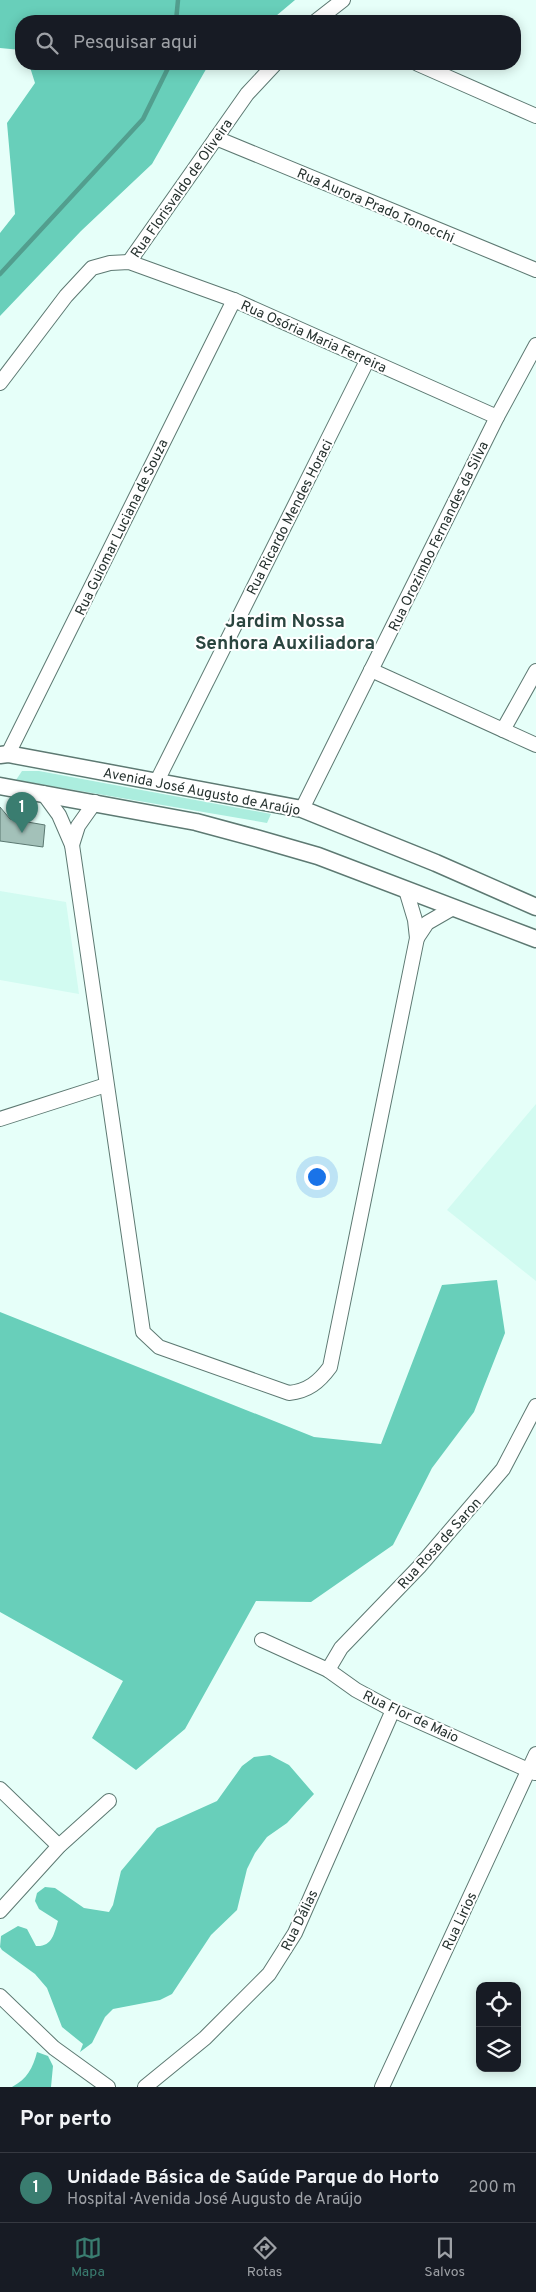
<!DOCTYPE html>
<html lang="pt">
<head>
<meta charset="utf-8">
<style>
  :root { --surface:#171b24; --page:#242831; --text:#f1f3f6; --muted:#9ea1a6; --line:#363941; --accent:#3a7d70 }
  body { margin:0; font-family:Overpass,sans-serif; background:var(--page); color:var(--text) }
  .controls { position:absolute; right:15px; bottom:15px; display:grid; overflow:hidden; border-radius:10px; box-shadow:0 2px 12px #0003 }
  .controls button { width:45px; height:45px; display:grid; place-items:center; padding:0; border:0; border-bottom:1px solid var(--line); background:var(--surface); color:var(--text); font:25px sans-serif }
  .you { position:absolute; left:316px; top:1176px; width:18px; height:18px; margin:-12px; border:4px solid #fff; border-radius:50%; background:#1a73e8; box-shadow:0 0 0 8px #1a73e833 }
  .badge { display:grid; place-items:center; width:32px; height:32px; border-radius:50%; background:var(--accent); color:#fff; font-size:16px; font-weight:700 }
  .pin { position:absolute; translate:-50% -41px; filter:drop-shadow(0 1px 2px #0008) }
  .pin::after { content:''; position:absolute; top:26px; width:18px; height:15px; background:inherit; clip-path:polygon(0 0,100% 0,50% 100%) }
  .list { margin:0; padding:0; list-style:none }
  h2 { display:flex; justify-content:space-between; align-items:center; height:65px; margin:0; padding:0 20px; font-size:21px }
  h2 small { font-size:16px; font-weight:400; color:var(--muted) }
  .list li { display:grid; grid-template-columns:32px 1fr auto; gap:15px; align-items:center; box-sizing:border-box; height:70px; padding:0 20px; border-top:1px solid var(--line) }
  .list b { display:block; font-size:19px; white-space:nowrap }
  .list p { margin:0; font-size:16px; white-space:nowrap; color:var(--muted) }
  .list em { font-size:16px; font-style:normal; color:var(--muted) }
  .icon { flex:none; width:28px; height:28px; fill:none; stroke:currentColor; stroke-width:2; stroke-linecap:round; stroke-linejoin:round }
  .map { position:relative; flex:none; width:536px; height:2087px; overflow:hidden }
  .search { position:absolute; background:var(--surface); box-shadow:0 2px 12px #0003; left:15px; right:15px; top:15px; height:55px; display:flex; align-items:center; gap:12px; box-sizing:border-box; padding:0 18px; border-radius:20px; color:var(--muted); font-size:19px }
  .sheet { height:135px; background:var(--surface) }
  nav { display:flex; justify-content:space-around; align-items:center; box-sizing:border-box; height:70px; border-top:1px solid var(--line); background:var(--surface); font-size:14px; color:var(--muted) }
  nav a { display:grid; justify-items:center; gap:2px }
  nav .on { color:var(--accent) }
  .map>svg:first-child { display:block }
</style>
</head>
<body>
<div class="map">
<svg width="536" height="2087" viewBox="0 0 536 2087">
  <rect width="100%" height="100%" fill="#e6fff9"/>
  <g fill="#d2fbf1">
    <polygon points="0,891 66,902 79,994 0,980"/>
    <polygon points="536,1104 536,1281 447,1210"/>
  </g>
  <polygon fill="#abedde" points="22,771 39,771 271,814 267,823 16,780"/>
  <g fill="#68cfba">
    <polygon points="0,0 295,0 270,21 21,21 21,50 0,48"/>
    <polygon points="29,64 209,64 152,164 81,231 0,316 0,233 15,214 7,123 35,83"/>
    <polygon points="497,1280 505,1333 474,1412 432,1468 393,1545 311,1602 256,1601 185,1729 136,1770 92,1738 123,1681 0,1612 0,1312 314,1437 381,1444 442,1285"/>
    <path d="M270,1755L289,1765L314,1794L287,1823L267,1837L255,1853L247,1869L237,1910L211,1935L172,1994L160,2000L113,2009L105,2017L92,2043L80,2052L83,2044L62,2027L47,1988L35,1974L2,1950L0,1947L1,1936L18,1926L27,1929L36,1946C52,1947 54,1934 58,1921L39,1909L35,1901L37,1893L45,1887L55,1888L84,1908L109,1912L113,1905L121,1871L157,1828L217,1801L242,1766L254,1757Z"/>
    <path d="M37,2052L48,2056L53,2066L51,2087H12C27,2079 33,2068 37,2052Z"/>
  </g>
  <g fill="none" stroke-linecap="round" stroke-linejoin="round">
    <g stroke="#529e8e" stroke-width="4.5">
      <polyline points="176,21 178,0"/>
      <polyline points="0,274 143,119 170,64"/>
    </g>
  </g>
  <polygon fill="#a3c1b9" stroke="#5b7871" points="0,807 10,819 45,825 43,847 0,841"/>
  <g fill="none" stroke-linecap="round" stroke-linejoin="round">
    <g stroke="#5d7972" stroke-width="16">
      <g id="minor">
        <polyline points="316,21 343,0"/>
        <polyline points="418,64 536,116"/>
        <polyline points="216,138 536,270"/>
        <polyline points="129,262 247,94 275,64"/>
        <polyline points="0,383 66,296 92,268 110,263 129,262 234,300 497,417"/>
        <polyline points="371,670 536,745"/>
        <polyline points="503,730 536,671"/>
        <polyline points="8,754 234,300"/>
        <polyline points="157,781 367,361"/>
        <path d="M43,793L59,815L72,845L143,1332L159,1347L289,1393C308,1391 319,1382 330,1367L417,938L415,920L406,890"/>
        <polyline points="302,809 497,417 536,345"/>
        <polyline points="72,845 78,826 95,802"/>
        <polyline points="417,938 427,923 453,908"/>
        <polyline points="0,1119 106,1085"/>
        <polyline points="262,1640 328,1670 356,1690 393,1710 535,1773"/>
        <polyline points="328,1670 341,1648 419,1567 503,1469 536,1406"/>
        <polyline points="0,1789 59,1846"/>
        <polyline points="0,1911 59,1846 109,1801"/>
        <polyline points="0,1996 54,2048 108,2087"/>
        <polyline points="145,2087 205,2038 269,1974 295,1933 393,1710"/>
        <polyline points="382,2087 536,1754"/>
      </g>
    </g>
    <g stroke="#5d7972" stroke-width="19">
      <g id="tertiary">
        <polyline points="0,755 8,754 302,809 436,863 536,907"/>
        <polyline points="0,786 196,822 259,839 318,856 536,939"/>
      </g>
    </g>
    <use href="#minor" stroke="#fff" stroke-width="14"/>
    <use href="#tertiary" stroke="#fff" stroke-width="16"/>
  </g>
  <g text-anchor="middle" stroke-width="4" stroke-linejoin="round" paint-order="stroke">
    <g font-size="14" fill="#26322f" stroke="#fff">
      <text transform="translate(181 188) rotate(-55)" y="5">Rua Florisvaldo de Oliveira</text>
      <text transform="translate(376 205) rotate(23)" y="5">Rua Aurora Prado Tonocchi</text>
      <text transform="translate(314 336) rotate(24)" y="5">Rua Osória Maria Ferreira</text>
      <text transform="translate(289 517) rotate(-63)" y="5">Rua Ricardo Mendes Horaci</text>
      <text transform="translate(121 527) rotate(-64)" y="5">Rua Guiomar Luciana de Souza</text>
      <text transform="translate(438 536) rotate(-64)" y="5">Rua Orozimbo Fernandes da Silva</text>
      <text transform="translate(202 791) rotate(11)" y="5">Avenida José Augusto de Araújo</text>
      <text transform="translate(439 1543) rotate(-48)" y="5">Rua Rosa de Saron</text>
      <text transform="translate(411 1716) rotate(25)" y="5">Rua Flor de Maio</text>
      <text transform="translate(299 1920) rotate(-64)" y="5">Rua Dálias</text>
      <text transform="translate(459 1921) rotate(-65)" y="5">Rua Lirios</text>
    </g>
    <g font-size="19" font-weight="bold" fill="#2a453f" stroke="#fff">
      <text x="285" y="627">Jardim Nossa<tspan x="285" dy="22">Senhora Auxiliadora</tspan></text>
    </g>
  </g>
</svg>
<div class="controls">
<button><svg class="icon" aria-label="locate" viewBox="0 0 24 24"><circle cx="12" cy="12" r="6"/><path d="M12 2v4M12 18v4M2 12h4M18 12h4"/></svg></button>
<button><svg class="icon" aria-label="layers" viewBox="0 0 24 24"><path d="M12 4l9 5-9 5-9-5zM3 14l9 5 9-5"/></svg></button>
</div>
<div class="you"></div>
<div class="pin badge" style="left:22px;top:833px">1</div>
<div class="search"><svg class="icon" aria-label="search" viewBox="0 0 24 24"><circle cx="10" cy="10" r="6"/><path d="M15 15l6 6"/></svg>Pesquisar aqui</div>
</div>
<section class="sheet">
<h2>Por perto<small></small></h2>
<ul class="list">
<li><span class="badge">1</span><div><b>Unidade Básica de Saúde Parque do Horto</b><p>Hospital · Avenida José Augusto de Araújo</p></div><em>200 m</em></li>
</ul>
</section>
<nav>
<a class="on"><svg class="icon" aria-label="map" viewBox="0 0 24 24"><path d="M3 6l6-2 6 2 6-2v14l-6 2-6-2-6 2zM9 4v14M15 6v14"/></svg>Mapa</a>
<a><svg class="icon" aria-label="directions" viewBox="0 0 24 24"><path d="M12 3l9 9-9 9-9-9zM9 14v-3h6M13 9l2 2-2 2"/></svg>Rotas</a>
<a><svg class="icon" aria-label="saved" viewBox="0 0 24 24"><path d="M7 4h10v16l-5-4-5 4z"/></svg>Salvos</a>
</nav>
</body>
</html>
